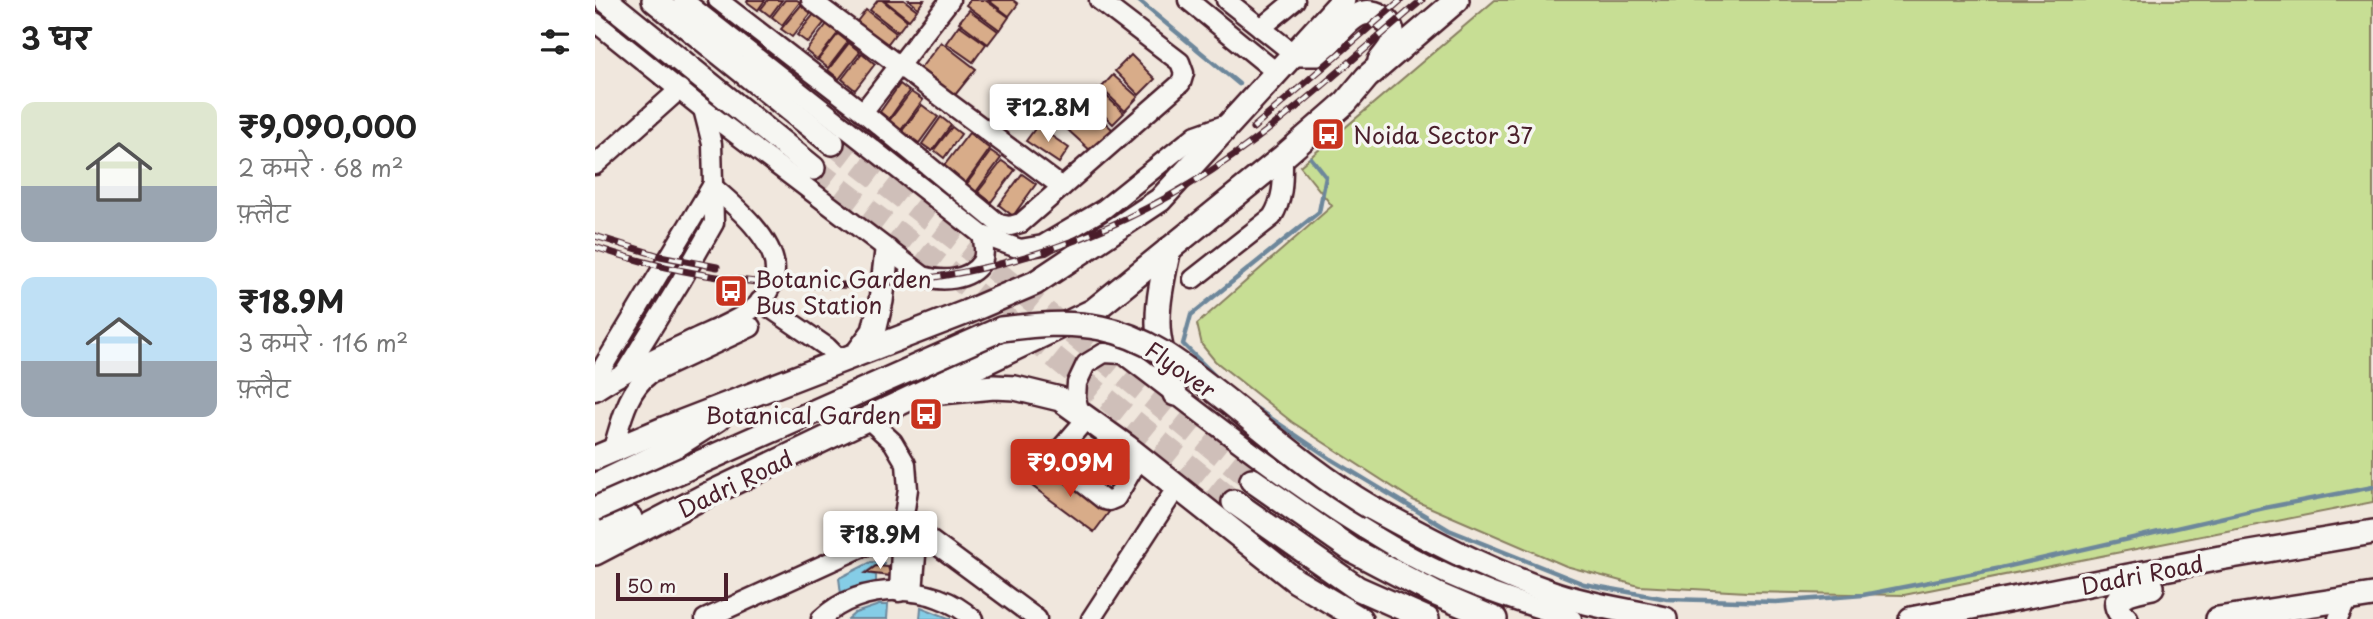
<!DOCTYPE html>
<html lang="hi">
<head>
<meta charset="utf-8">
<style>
  :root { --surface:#fff; --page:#f6f6f6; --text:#222; --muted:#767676; --accent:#c8321e }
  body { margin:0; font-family:"Playpen Sans","Playpen Sans Deva",sans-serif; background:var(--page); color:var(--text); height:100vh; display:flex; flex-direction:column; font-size:26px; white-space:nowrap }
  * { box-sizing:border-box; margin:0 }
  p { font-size:23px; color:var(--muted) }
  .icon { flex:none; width:38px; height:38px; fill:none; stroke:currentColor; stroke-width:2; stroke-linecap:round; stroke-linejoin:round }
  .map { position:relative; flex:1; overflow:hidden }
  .panel { display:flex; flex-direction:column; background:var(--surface); width:595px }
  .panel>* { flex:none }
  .scale { position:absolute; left:21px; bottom:18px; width:112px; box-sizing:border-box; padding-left:7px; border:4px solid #4a1f2b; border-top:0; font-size:19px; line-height:24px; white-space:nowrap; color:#4a1f2b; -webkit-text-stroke:5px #f6f6f2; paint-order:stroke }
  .price { position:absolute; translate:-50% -60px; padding:0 16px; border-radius:7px; background:#fff; color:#222; font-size:23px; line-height:46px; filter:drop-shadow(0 2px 4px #0008) }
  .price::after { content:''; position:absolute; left:50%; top:42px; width:21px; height:16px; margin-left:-10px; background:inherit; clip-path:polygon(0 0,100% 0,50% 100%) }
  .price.active { background:var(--accent); color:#fff }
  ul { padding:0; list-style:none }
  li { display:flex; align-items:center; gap:21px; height:175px; padding:0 21px }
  li span { display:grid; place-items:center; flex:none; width:196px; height:140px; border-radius:14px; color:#555 }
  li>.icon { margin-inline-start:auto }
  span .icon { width:84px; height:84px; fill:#fffc; stroke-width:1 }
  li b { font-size:30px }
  h2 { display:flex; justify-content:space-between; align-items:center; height:84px; padding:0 21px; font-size:30px }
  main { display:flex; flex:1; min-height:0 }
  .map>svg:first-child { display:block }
</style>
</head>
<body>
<main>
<section class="panel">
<h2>3 घर<svg class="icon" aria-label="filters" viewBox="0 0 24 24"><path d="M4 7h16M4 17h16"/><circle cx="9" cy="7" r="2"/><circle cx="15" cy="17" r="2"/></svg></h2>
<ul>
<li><span style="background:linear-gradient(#dfe7d0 60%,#9aa5b1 0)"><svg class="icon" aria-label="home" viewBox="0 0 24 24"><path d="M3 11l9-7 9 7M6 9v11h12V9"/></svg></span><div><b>₹9,090,000</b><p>2 कमरे · 68 m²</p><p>फ़्लैट</p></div></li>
<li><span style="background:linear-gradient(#bfe0f5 60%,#9aa5b1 0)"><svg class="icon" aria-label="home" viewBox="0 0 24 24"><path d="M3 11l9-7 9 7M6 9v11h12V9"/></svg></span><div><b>₹18.9M</b><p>3 कमरे · 116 m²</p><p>फ़्लैट</p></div></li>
</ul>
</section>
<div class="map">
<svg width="1778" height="619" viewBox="0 0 1778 619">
  <rect width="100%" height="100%" fill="#f0e7dd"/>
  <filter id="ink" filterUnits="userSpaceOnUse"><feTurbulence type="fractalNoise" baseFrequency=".0143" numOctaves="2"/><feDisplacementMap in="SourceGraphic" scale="14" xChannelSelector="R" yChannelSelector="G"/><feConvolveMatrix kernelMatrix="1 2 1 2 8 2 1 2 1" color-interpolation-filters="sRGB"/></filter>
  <g filter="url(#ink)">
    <!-- green -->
    <polygon fill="#c7de94" stroke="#887e60" stroke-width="2" points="900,0 1778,0 1778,502 1309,595 1152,592 1044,586 971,566 818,500 697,422 620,361 607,345 602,324 737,206 705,166"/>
    <!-- water -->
    <g fill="#85cde6" stroke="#6d879b" stroke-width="2">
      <polygon points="276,562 289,563 289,566 280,566 270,573 281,575 281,583 256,588 246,594 244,578"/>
      <polygon points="284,605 293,605 292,619 253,619 260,613"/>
      <polygon points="326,607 356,619 325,619"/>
    </g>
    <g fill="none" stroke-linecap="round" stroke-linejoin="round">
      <!-- stream -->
      <g stroke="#6d879b" stroke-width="4.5">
        <polyline points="543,0 644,84"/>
        <polyline points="623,379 588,344 596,315 724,212 731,177 716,158"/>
        <polyline points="652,402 736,459 854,530 989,584 1072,599 1181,602 1268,595 1406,568 1669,508 1778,487"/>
      </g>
    </g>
    <!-- building -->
    <g fill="#d8ac89" stroke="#4a1f2b" stroke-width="2">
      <polygon points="153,0 170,0 163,10 152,2"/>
      <polygon points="173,0 187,0 175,16 166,9"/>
      <polygon points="190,0 202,0 205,2 187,25 177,17"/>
      <polygon points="283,0 287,0 312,20 303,32 275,10"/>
      <polygon points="289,0 309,0 322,10 314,20"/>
      <polygon points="314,0 329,0 323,8"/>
      <polygon points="375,0 390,0 414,17 405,30 371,5"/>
      <polygon points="393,0 418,0 423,4 414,16"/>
      <polygon points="207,4 217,12 197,37 186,29"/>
      <polygon points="271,10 301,33 290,47 260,24"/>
      <polygon points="374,10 403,31 393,44 364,22"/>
      <polygon points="219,14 230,22 213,43 202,35"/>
      <polygon points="232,24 243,33 222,60 211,51"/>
      <polygon points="364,25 391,44 378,62 351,43"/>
      <polygon points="243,34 253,42 233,68 223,60"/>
      <polygon points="346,42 381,69 360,95 325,69"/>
      <polygon points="254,43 265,52 244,79 233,70"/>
      <polygon points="267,53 280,64 260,90 247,79"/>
      <polygon points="536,55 560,79 544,95 520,71"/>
      <polygon points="518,75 543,97 530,111 506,88"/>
      <polygon points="305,84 314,91 294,119 285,112"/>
      <polygon points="503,88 529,113 518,124 492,99"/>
      <polygon points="316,92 328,100 306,130 294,121"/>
      <polygon points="481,95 519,131 498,153 460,118"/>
      <polygon points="327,105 343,117 324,143 307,131"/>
      <polygon points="346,117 356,125 337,151 327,144"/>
      <polygon points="442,126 474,148 464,163 431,141"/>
      <polygon points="357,127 366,134 349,158 339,150"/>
      <polygon points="374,133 395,149 370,184 348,167"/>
      <polygon points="396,151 406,158 381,192 371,185"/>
      <polygon points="407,161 420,170 396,202 383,192"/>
      <polygon points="427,174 441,184 418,216 404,205"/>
      <polygon points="452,465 514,512 499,532 437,486"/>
      <polygon points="281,566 293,567 296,576 271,573"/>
    </g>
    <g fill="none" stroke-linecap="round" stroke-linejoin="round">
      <!-- major-tunnel -->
      <g stroke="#cfbfb9" stroke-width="23" stroke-dasharray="23 11" stroke-linecap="butt">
        <polyline points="237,143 375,250 657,480"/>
        <polyline points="218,168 358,275 639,502"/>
      </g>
      <defs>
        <g id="minor">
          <polyline points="88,0 387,235 425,249 448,245 509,209 601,135 635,123"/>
          <polyline points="123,0 268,112 404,224 415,226 426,223 586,83 589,73 585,62 504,0"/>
          <polyline points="216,0 467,187"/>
          <polyline points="593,0 681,72"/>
          <polyline points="631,0 699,54"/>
          <path d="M0 22 108 109 328 276C346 282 374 281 386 263 391 256 389 244 387 235"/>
          <polyline points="666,28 700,0"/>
          <polyline points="268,112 355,0"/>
          <polyline points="0,165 85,89"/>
          <path d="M598 279 677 217C689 198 688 180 688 157"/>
          <polyline points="165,301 232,347 246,361"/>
          <polyline points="30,372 86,281 119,223 117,144 108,109"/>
          <polyline points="0,380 117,186"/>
          <path d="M0 391C32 370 65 355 99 339 118 330 139 322 156 310 168 302 180 285 180 270 180 239 139 205 117 186"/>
          <path d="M485 414 481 398 482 383 491 364 509 353 528 354C622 425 714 501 817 557 867 585 922 602 977 619"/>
          <polyline points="492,418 461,454 461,462 509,500 514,501 521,498 545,457"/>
          <polyline points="273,419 298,442 311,464 313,489 307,529 304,592"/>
          <path d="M17 451C26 424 31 391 55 374L156 327"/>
          <polyline points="318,592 323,531"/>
          <polyline points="110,619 307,529 315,528 323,531 442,619"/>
          <path d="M226 619C265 581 339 582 378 619"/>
          <polyline points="496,619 582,487"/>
          <polyline points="1743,619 1752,599"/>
        </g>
        <g id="major">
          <polyline points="11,0 218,168"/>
          <polyline points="59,0 237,143"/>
          <path d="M699 54H724C736 42 748 23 763 15 781 6 802 23 797 43 795 50 789 55 785 61"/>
          <path d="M574 249C569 272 563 296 563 319 562 345 573 370 580 394"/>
          <polyline points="262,354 279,331 286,301 292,251"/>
          <polyline points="346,392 399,387 420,388 465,399 532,447 701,581 765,619"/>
          <polyline points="0,458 71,428 372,312 440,283 565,200 748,0"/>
          <polyline points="657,480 757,550 841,594 900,619"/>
          <polyline points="0,486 74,450 123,419"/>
          <polyline points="639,502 762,588 832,619"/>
          <path d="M775 507C833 539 892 570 955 592 991 605 1032 610 1070 619"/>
          <polyline points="0,533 35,518"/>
          <polyline points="0,553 106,498 498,311 688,157 751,102 772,77 862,0"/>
          <polyline points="1316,619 1625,558 1778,532"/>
          <path d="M1531 619C1505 595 1540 591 1557 587"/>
          <polyline points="1623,619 1778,595"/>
        </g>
      </defs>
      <!-- minor casing -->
      <use href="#minor" stroke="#4a1f2b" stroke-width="23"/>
      <!-- major casing -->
      <use href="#major" stroke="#4a1f2b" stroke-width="28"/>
      <!-- minor -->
      <use href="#minor" stroke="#f6f6f2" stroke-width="18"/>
      <!-- major -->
      <use href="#major" stroke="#f6f6f2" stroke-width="23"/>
      <defs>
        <g id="rail">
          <polyline points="658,128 806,0"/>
          <polyline points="0,236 65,256 122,267"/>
          <path d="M0 247C198 314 416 293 595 184 679 133 752 63 827 0"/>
        </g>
      </defs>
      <!-- rail casing -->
      <use href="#rail" stroke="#4a1f2b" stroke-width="7"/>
      <!-- rail -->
      <use href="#rail" stroke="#f6f6f2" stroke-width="4.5" stroke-dasharray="13" stroke-linecap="butt"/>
      <defs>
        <path id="major-bridge" d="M0 509 406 329C439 325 473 321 506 328 557 338 594 371 634 402 680 439 724 477 775 507"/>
      </defs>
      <!-- major-bridge casing -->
      <use href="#major-bridge" stroke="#4a1f2b" stroke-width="28" stroke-linecap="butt"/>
      <!-- major-bridge -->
      <use href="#major-bridge" stroke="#f6f6f2" stroke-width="23"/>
    </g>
  </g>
  <!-- icons -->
  <defs>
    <symbol id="bus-square" viewBox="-11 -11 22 22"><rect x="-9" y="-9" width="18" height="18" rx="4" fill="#c8321e" stroke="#f6f6f2"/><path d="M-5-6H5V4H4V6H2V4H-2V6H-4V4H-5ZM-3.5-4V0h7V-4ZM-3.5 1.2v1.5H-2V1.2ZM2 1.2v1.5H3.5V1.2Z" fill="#fff"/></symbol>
  </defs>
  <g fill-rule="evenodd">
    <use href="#bus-square" x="714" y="115" width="38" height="38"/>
    <use href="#bus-square" x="117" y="272" width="38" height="38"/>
    <use href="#bus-square" x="312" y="395" width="38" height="38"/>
  </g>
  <g text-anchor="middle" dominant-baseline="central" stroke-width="7" stroke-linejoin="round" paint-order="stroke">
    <!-- poi labels -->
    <g font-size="23" fill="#4a1f2b" stroke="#f6f6f2" text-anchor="start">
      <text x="758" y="134">Noida Sector 37</text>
      <text x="160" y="278">Botanic Garden<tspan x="160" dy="26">Bus Station</tspan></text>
      <text x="306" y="414" text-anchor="end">Botanical Garden</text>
    </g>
    <!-- street labels -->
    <g font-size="23" fill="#4a1f2b" stroke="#f6f6f2">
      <text transform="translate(586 369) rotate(35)">Flyover</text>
      <text transform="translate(140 483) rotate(-26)">Dadri Road</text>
      <text transform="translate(1547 574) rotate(-11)">Dadri Road</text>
    </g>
  </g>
</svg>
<div class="scale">50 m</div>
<b class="price" style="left:453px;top:144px">₹12.8M</b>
<b class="price active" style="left:475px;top:499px">₹9.09M</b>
<b class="price" style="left:285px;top:571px">₹18.9M</b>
</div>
</main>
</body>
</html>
